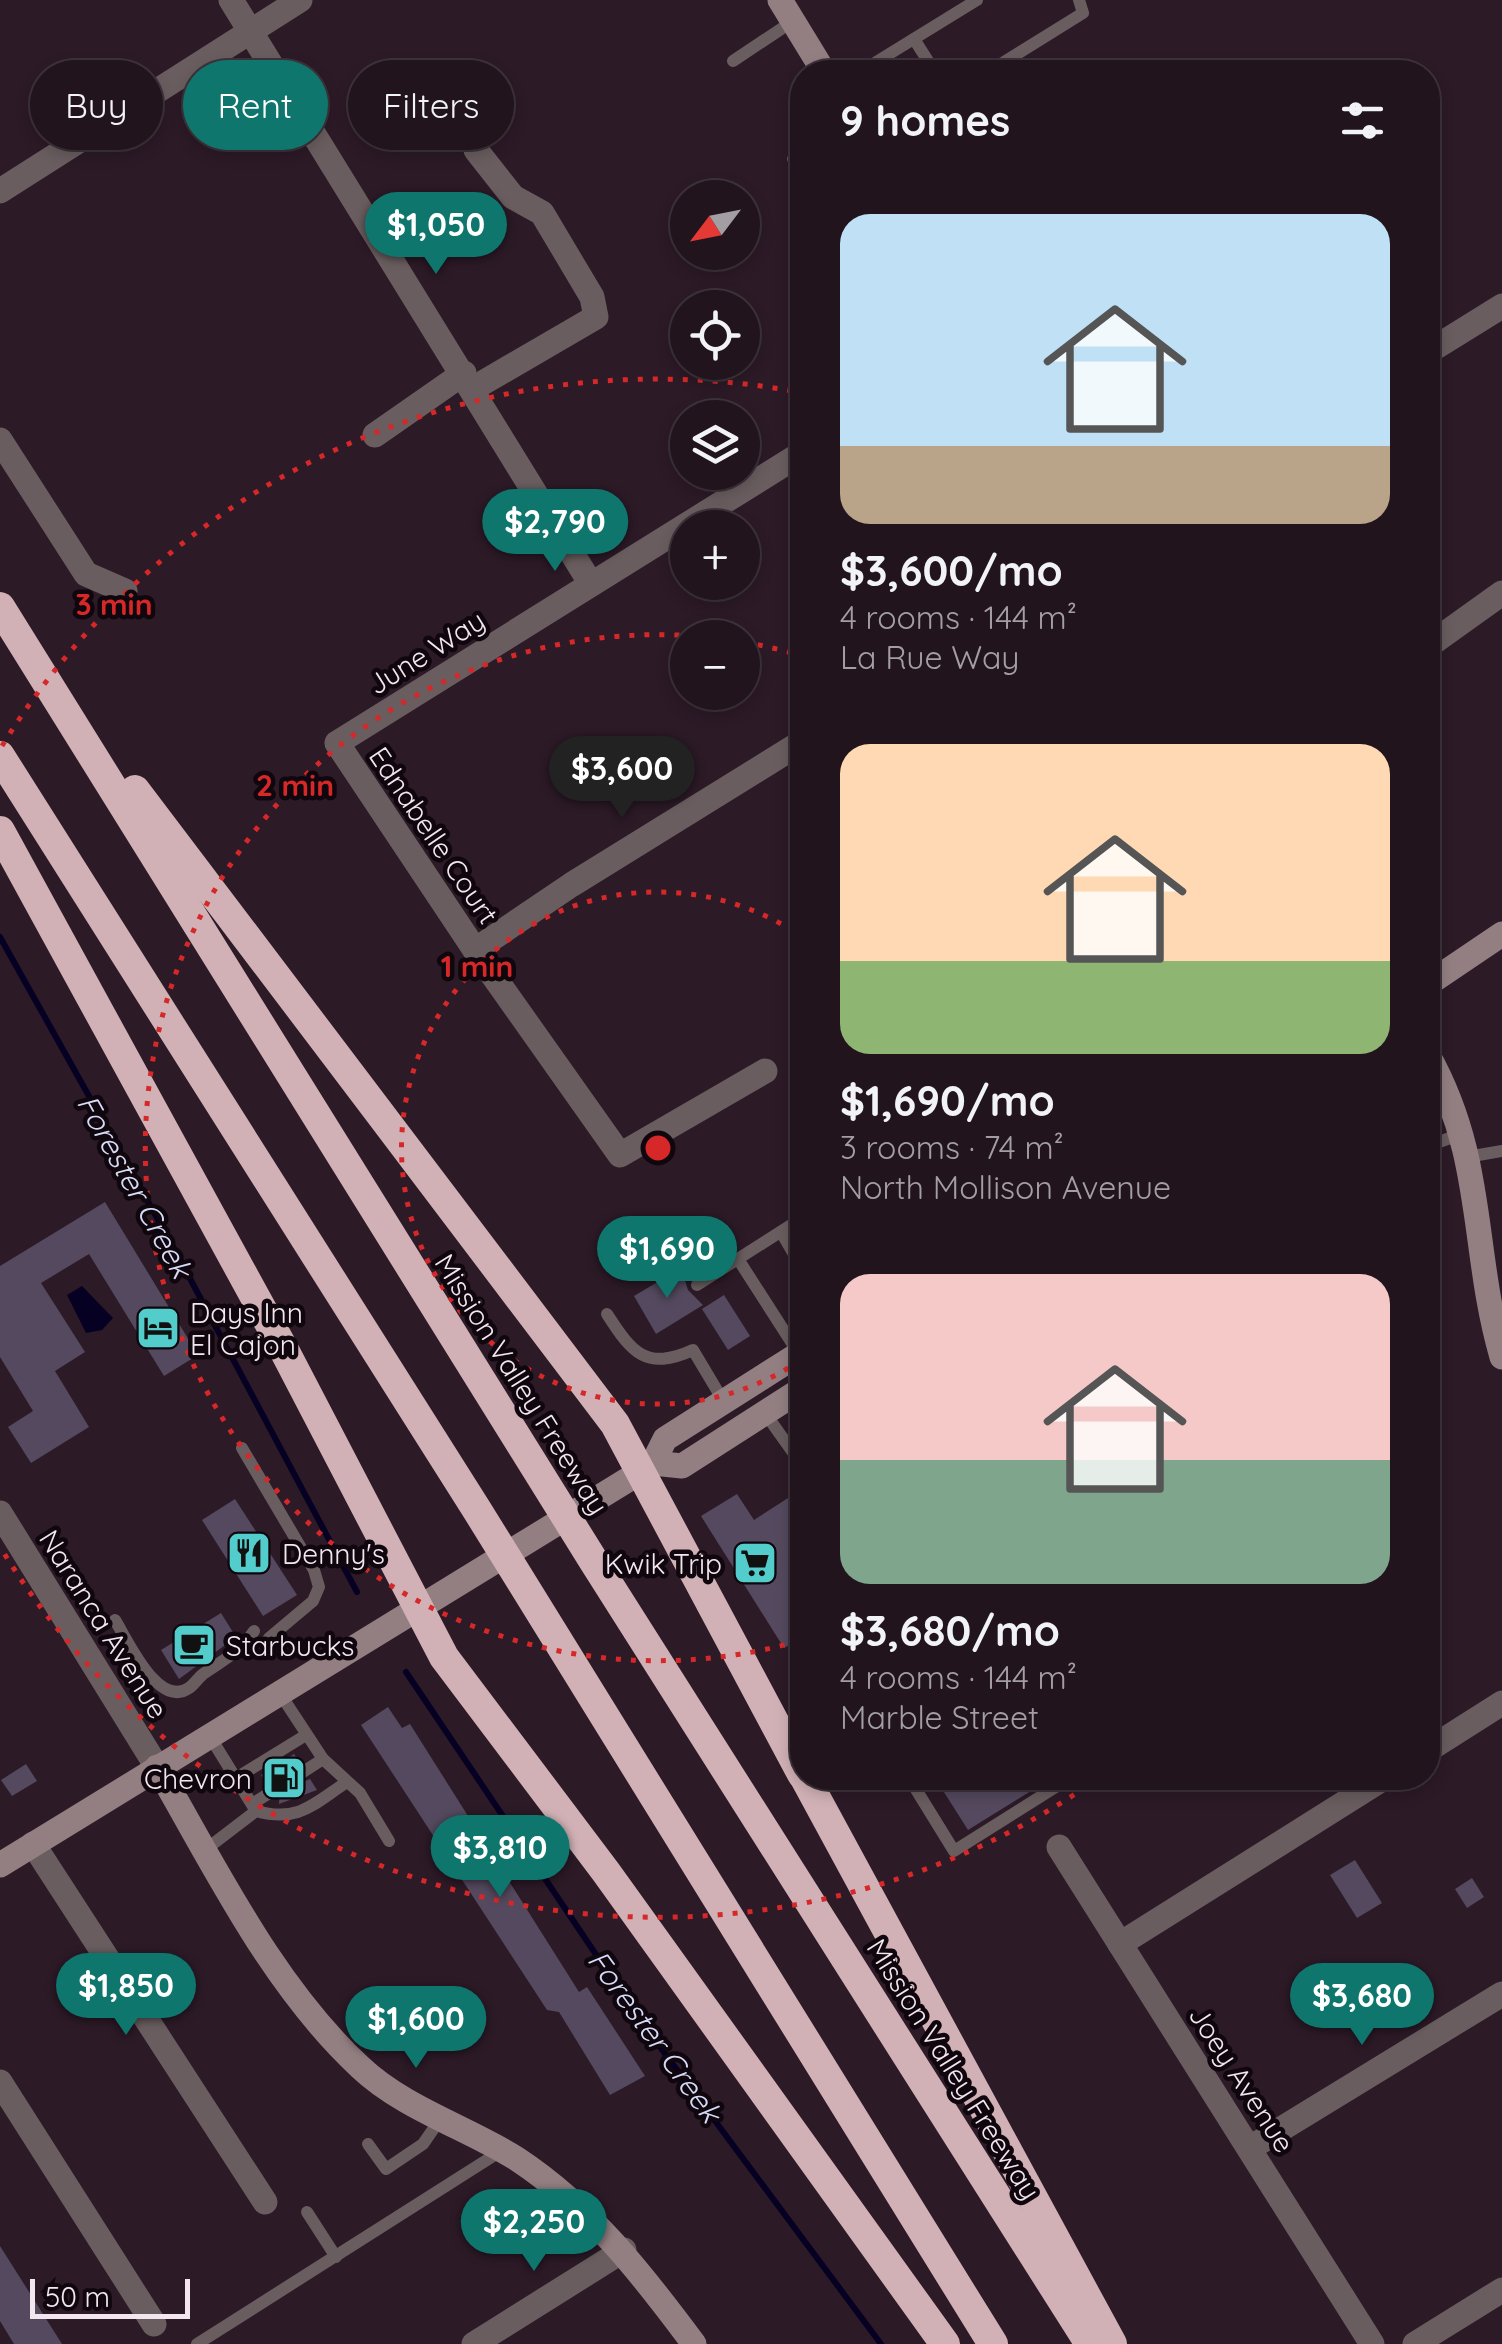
<!DOCTYPE html>
<html lang="en">
<head>
<meta charset="utf-8">
<style>
  :root { --surface:#21141d; --page:#2d212a; --text:#f1f3f6; --muted:#a29ea4; --line:#3e333b; --accent:#0f766e }
  body { margin:0; font-family:Quicksand,sans-serif; background:var(--page); color:var(--text); height:100vh; display:flex; flex-direction:column; font-size:38px; white-space:nowrap }
  * { box-sizing:border-box; margin:0 }
  p { font-size:32px; color:var(--muted) }
  .icon { flex:none; width:55px; height:55px; fill:none; stroke:currentColor; stroke-width:2; stroke-linecap:round; stroke-linejoin:round }
  .map { position:relative; flex:1; overflow:hidden }
  .panel { position:absolute; left:790px; top:60px; width:650px; height:1730px; display:flex; flex-direction:column; background:var(--surface); border-radius:40px; box-shadow:0 5px 15px #0003,0 0 0 2px var(--line) }
  .panel>* { flex:none }
  .guide { position:absolute; left:30px; top:60px; width:610px; height:90px; display:flex; gap:20px }
  .needle { width:65px; rotate:238deg }
  .fabs { position:absolute; left:670px; top:180px; display:grid; gap:20px }
  .fabs a { display:grid; place-items:center; width:90px; height:90px; border-radius:50%; background:var(--surface); box-shadow:0 5px 15px #0003,0 0 0 2px var(--line); font-size:50px }
  .scale { position:absolute; left:30px; bottom:25px; width:160px; box-sizing:border-box; padding-left:10px; border:5px solid #f3e6ee; border-top:0; font-size:28px; line-height:35px; white-space:nowrap; color:#f3e6ee; -webkit-text-stroke:8px #0f070d; paint-order:stroke }
  .price { position:absolute; translate:-50% -85px; padding:0 22px; border-radius:35px; background:var(--accent); color:#fff; font-size:32px; line-height:65px; filter:drop-shadow(0 2px 5px #0008) }
  .price::after { content:''; position:absolute; left:50%; top:60px; width:30px; height:22px; margin-left:-15px; background:inherit; clip-path:polygon(0 0,100% 0,50% 100%) }
  .price.on { background:#222; color:#fff }
  ul { padding:0; list-style:none }
  li { display:grid; align-content:center; gap:20px; height:530px; padding:0 50px }
  li span { display:grid; place-items:center; height:310px; border-radius:30px; color:#555 }
  li>.icon { margin-inline-start:auto }
  span .icon { width:180px; height:180px; fill:#fffc; stroke-width:1 }
  li b { font-size:42px }
  h2 { display:flex; justify-content:space-between; align-items:center; height:120px; padding:0 50px; font-size:42px }
  .chip { padding:0 35px; border-radius:45px; background:var(--surface); box-shadow:0 5px 15px #0003,0 0 0 2px var(--line); font-size:35px; line-height:90px }
  .chip.on { background:var(--accent); color:#fff }
  .map>svg:first-child { display:block }
</style>
</head>
<body>
<div class="map">
<svg width="1502" height="2344" viewBox="0 0 1502 2344">
  <rect width="100%" height="100%" fill="#2c1a27"/>
  <!-- water -->
  <polygon fill="#060123" points="82,1286 113,1318 102,1330 86,1333 67,1295"/>
  <g fill="none" stroke-linecap="round" stroke-linejoin="round">
    <!-- stream -->
    <g stroke="#060123" stroke-width="6">
      <polyline points="0,937 170,1241 357,1592"/>
      <polyline points="406,1672 640,2020 881,2344"/>
    </g>
  </g>
  <!-- building -->
  <g fill="#54495e">
    <polygon points="105,1202 198,1355 164,1376 89,1254 41,1283 85,1352 55,1371 89,1427 31,1463 8,1427 33,1411 0,1357 0,1266"/>
    <polygon points="681,1268 688,1290 703,1305 656,1334 634,1296"/>
    <polygon points="724,1295 750,1336 728,1350 702,1309"/>
    <polygon points="802,1489 802,1575 793,1581 802,1597 802,1637 784,1648 701,1516 737,1494 754,1520"/>
    <polygon points="235,1499 297,1595 263,1616 202,1520"/>
    <polygon points="221,1613 236,1637 179,1679 161,1650"/>
    <polygon points="388,1707 402,1728 410,1724 579,1992 587,1987 645,2076 610,2095 559,2012 547,2010 361,1725"/>
    <polygon points="294,1754 300,1762 294,1777 303,1782 310,1779 317,1790 279,1804 280,1788 266,1783 261,1775"/>
    <polygon points="26,1764 37,1781 12,1796 1,1780"/>
    <polygon points="935,1778 971,1778 978,1788 994,1778 1052,1778 968,1830"/>
    <polygon points="1355,1860 1382,1903 1357,1918 1330,1875"/>
    <polygon points="1472,1878 1484,1897 1467,1908 1455,1889"/>
    <polygon points="0,2246 62,2344 14,2344 0,2321"/>
  </g>
  <g fill="none" stroke-linecap="round" stroke-linejoin="round">
    <!-- lane -->
    <g stroke="#695d5f" stroke-width="12">
      <polyline points="914,39 935,72"/>
      <polyline points="733,61 793,21"/>
      <polyline points="860,72 977,0"/>
      <polyline points="988,72 1083,13 1079,0"/>
      <polyline points="793,159 802,153"/>
      <polyline points="1428,1146 1461,1134"/>
      <polyline points="1467,1157 1502,1151"/>
      <polyline points="781,1232 802,1268"/>
      <polyline points="738,1259 799,1354"/>
      <polyline points="697,1285 802,1218"/>
      <path d="M607 1314C632 1353 646 1371 693 1350L724 1402"/>
      <polyline points="765,1413 802,1465"/>
      <polyline points="242,1448 314,1570 319,1587 313,1601 269,1638"/>
      <path d="M115 1620C128 1641 158 1709 189 1688 195 1684 199 1676 206 1672 225 1659 241 1651 254 1631"/>
      <polyline points="279,1692 323,1759 360,1793 389,1841"/>
      <polyline points="303,1772 323,1759"/>
      <polyline points="236,1778 306,1735"/>
      <polyline points="909,1778 954,1851 1070,1778"/>
      <polyline points="252,1804 271,1792"/>
      <path d="M256 1811C299 1823 313 1804 347 1782"/>
      <polyline points="205,1850 256,1811 209,1735"/>
      <polyline points="368,2144 386,2169 423,2144 441,2118"/>
      <polyline points="307,2212 336,2257"/>
      <polyline points="197,2344 501,2151"/>
    </g>
    <!-- street -->
    <g stroke="#695d5f" stroke-width="25">
      <polyline points="231,0 591,584"/>
      <polyline points="0,191 300,0"/>
      <polyline points="1428,352 1502,306"/>
      <polyline points="474,388 596,317 592,297 542,213 513,197 476,150"/>
      <polyline points="375,435 464,373"/>
      <polyline points="0,440 86,574 125,591"/>
      <polyline points="1428,646 1502,593"/>
      <polyline points="475,950 571,885 802,742"/>
      <polyline points="765,1071 620,1155 475,950 337,743 802,453"/>
      <polyline points="0,1513 157,1767"/>
      <polyline points="1428,1750 1502,1703"/>
      <polyline points="33,1844 265,2202"/>
      <polyline points="1059,1847 1372,2344"/>
      <polyline points="1120,1944 1384,1778"/>
      <polyline points="0,2082 154,2324"/>
      <polyline points="1250,2148 1502,1994"/>
      <polyline points="474,2344 624,2250"/>
      <polyline points="1415,2344 1502,2290"/>
    </g>
    <!-- secondary -->
    <g stroke="#937f82" stroke-width="25">
      <polyline points="780,0 824,72"/>
      <polyline points="1428,984 1502,934"/>
      <path d="M1428 1055C1486 1159 1471 1250 1502 1357"/>
      <polyline points="653,1463 682,1466 802,1389"/>
      <path d="M157 1767C217 1870 272 1985 360 2067 403 2108 468 2128 517 2159 591 2208 642 2274 694 2344"/>
      <polyline points="0,1865 642,1471 653,1463 665,1439 802,1352"/>
    </g>
    <!-- highway -->
    <g stroke="#d1b1b6" stroke-width="30">
      <polyline points="0,607 593,1560 1090,2344"/>
      <polyline points="0,756 477,1510 993,2344"/>
      <polyline points="135,790 615,1424 802,1774"/>
      <polyline points="0,831 283,1348 444,1657 606,1872 945,2344"/>
      <polyline points="805,1778 1112,2344"/>
    </g>
  </g>
  <!-- distance rings -->
  <g fill="none" stroke="#d62828" stroke-width="5" stroke-dasharray="5 10">
    <path d="M801 1360A256 256 0 1 1 801 936"/>
    <path d="M799 1641A513 513 0 1 1 707 637M743 642A513 513 0 0 1 799 655"/>
    <path d="M1099 1778A769 769 0 0 1 2 1550M2 746A769 769 0 0 1 798 392"/>
  </g>
  <!-- icons -->
  <defs>
    <symbol id="hotel-square" viewBox="-11 -11 22 22"><rect x="-9" y="-9" width="18" height="18" rx="4" fill="#53cdcb" stroke="#0f070d"/><path d="M-6-4.5h1.5V1H6V5H4.5V3h-9V5H-6ZM-4 0a1.8 1.8 0 1 1 3.6 0ZM.5 0V-2.5h3Q6-2.5 6 0Z" fill="#111"/></symbol>
    <symbol id="restaurant-square" viewBox="-11 -11 22 22"><rect x="-9" y="-9" width="18" height="18" rx="4" fill="#53cdcb" stroke="#0f070d"/><path d="M-5-6h1v4h1v-4h1v4h1v-4h1v5L-1.5 .5V6h-2V.5L-5-1ZM5-6V6H3V1.5H1.5Q1.5-4 5-6Z" fill="#111"/></symbol>
    <symbol id="supermarket-square" viewBox="-11 -11 22 22"><rect x="-9" y="-9" width="18" height="18" rx="4" fill="#53cdcb" stroke="#0f070d"/><path d="M-6-5.5h2.5l.6 2H6L4.5 2H-2.5L-4.4-4H-6ZM-1.5 3.2a1.3 1.3 0 1 0 .1 0ZM3 3.2a1.3 1.3 0 1 0 .1 0Z" fill="#111"/></symbol>
    <symbol id="cafe-square" viewBox="-11 -11 22 22"><rect x="-9" y="-9" width="18" height="18" rx="4" fill="#53cdcb" stroke="#0f070d"/><path d="M-5.5-4.5H6V0H3Q3 3.5 0 3.5H-2.5Q-5.5 3.5-5.5 0ZM3-3.2v2h1.7v-2ZM-6 4.5H4V6H-6Z" fill="#111"/></symbol>
    <symbol id="fuel-square" viewBox="-11 -11 22 22"><rect x="-9" y="-9" width="18" height="18" rx="4" fill="#53cdcb" stroke="#0f070d"/><path d="M-5.5-6h7V0h2V4h1.3V-2.5L3-4.5l.8-.8L6-3V5H2.5V1h-1V6h-7ZM-4.2-4.7v3.2H.2V-4.7Z" fill="#111"/></symbol>
  </defs>
  <g fill-rule="evenodd">
    <use href="#hotel-square" x="133" y="1303" width="50" height="50"/>
    <use href="#restaurant-square" x="224" y="1528" width="50" height="50"/>
    <use href="#supermarket-square" x="730" y="1538" width="50" height="50"/>
    <use href="#cafe-square" x="169" y="1620" width="50" height="50"/>
    <use href="#fuel-square" x="259" y="1753" width="50" height="50"/>
  </g>
  <g text-anchor="middle" dominant-baseline="central" stroke-width="9" stroke-linejoin="round" paint-order="stroke">
    <!-- street labels -->
    <g font-size="28" fill="#f3e6ee" stroke="#0f070d">
      <text transform="translate(426 652) rotate(-32)">June Way</text>
      <text transform="translate(434 835) rotate(56)">Ednabelle Court</text>
      <text transform="translate(522 1384) rotate(58)">Mission Valley Freeway</text>
      <text transform="translate(104 1624) rotate(58)">Naranca Avenue</text>
      <text transform="translate(954 2069) rotate(58)">Mission Valley Freeway</text>
      <text transform="translate(1242 2079) rotate(57)">Joey Avenue</text>
    </g>
    <!-- poi labels -->
    <g font-size="28" fill="#f3e6ee" stroke="#0f070d" text-anchor="start">
      <text x="190" y="1312">Days Inn<tspan x="190" dy="32">El Cajon</tspan></text>
      <text x="282" y="1553">Denny's</text>
      <text x="722" y="1563" text-anchor="end">Kwik Trip</text>
      <text x="226" y="1645">Starbucks</text>
      <text x="252" y="1778" text-anchor="end">Chevron</text>
    </g>
    <!-- water labels -->
    <g font-size="30" font-style="italic" fill="#d6daf7" stroke="#0f070d">
      <text transform="translate(135 1186) rotate(61)">Forester Creek</text>
      <text transform="translate(655 2036) rotate(54)">Forester Creek</text>
    </g>
  </g>
  <circle cx="658" cy="1148" r="15" fill="#d62828" stroke="#0f070d" stroke-width="5"/>
  <g font-size="30" text-anchor="middle" font-weight="bold" fill="#d62828" stroke="#0f070d" stroke-width="9" stroke-linejoin="round" paint-order="stroke">
    <text x="114" y="615">3 min</text>
    <text x="295" y="796">2 min</text>
    <text x="477" y="977">1 min</text>
  </g>
</svg>
<div class="fabs">
<a><svg class="needle" viewBox="-14 -14 28 28"><path d="M0-13l5 13h-10z" fill="#e53935"/><path d="M0 13l5-13h-10z" fill="#a29ea4"/></svg></a>
<a><svg class="icon" aria-label="locate" viewBox="0 0 24 24"><circle cx="12" cy="12" r="6"/><path d="M12 2v4M12 18v4M2 12h4M18 12h4"/></svg></a>
<a><svg class="icon" aria-label="layers" viewBox="0 0 24 24"><path d="M12 4l9 5-9 5-9-5zM3 14l9 5 9-5"/></svg></a>
<a>+</a>
<a>−</a>
</div>
<div class="scale">50 m</div>
<b class="price" style="left:436px;top:277px">$1,050</b>
<b class="price" style="left:555px;top:574px">$2,790</b>
<b class="price on" style="left:622px;top:821px">$3,600</b>
<b class="price" style="left:667px;top:1301px">$1,690</b>
<b class="price" style="left:500px;top:1900px">$3,810</b>
<b class="price" style="left:126px;top:2038px">$1,850</b>
<b class="price" style="left:1362px;top:2048px">$3,680</b>
<b class="price" style="left:416px;top:2071px">$1,600</b>
<b class="price" style="left:534px;top:2274px">$2,250</b>
<div class="guide">
<a class="chip">Buy</a>
<a class="chip on">Rent</a>
<a class="chip">Filters</a>
</div>
<section class="panel">
<h2>9 homes<svg class="icon" aria-label="filters" viewBox="0 0 24 24"><path d="M4 7h16M4 17h16"/><circle cx="9" cy="7" r="2"/><circle cx="15" cy="17" r="2"/></svg></h2>
<ul>
<li><span style="background:linear-gradient(#bfe0f5 75%,#b9a48a 0)"><svg class="icon" aria-label="home" viewBox="0 0 24 24"><path d="M3 11l9-7 9 7M6 9v11h12V9"/></svg></span><div><b>$3,600/mo</b><p>4 rooms · 144 m²</p><p>La Rue Way</p></div></li>
<li><span style="background:linear-gradient(#ffd9b3 70%,#8fb573 0)"><svg class="icon" aria-label="home" viewBox="0 0 24 24"><path d="M3 11l9-7 9 7M6 9v11h12V9"/></svg></span><div><b>$1,690/mo</b><p>3 rooms · 74 m²</p><p>North Mollison Avenue</p></div></li>
<li><span style="background:linear-gradient(#f6c9c9 60%,#7fa58c 0)"><svg class="icon" aria-label="home" viewBox="0 0 24 24"><path d="M3 11l9-7 9 7M6 9v11h12V9"/></svg></span><div><b>$3,680/mo</b><p>4 rooms · 144 m²</p><p>Marble Street</p></div></li>
</ul>
</section>
</div>
</body>
</html>
